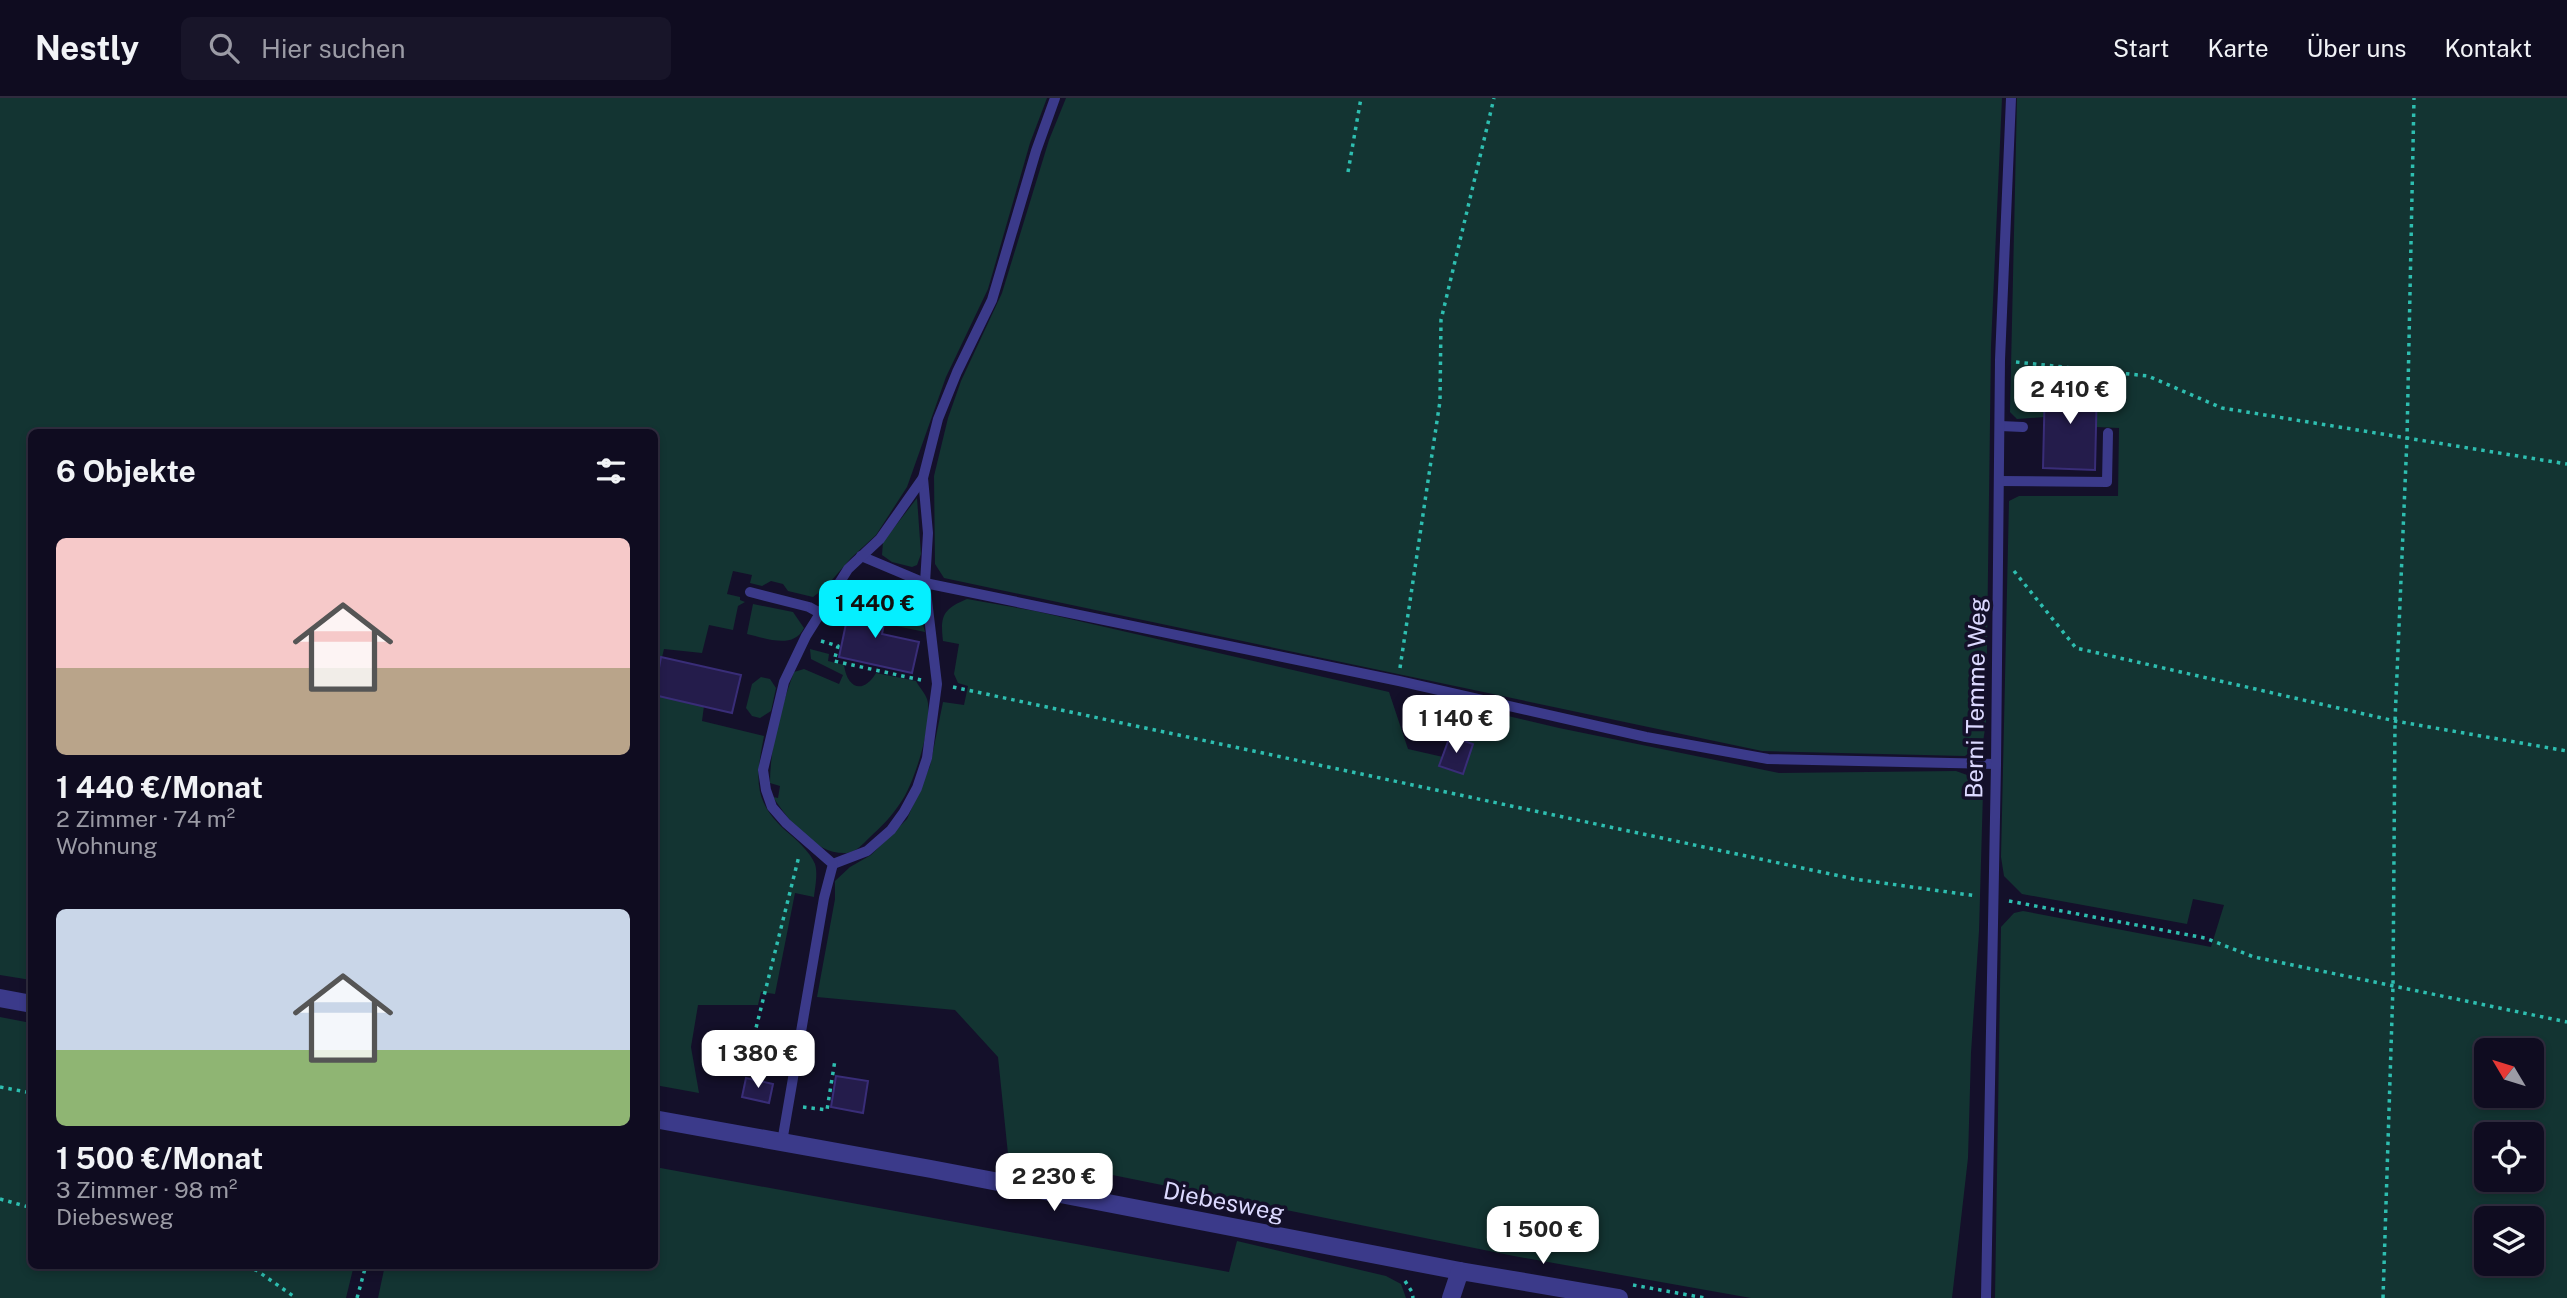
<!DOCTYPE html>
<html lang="de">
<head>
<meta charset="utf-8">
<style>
  :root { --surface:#0f0c20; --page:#181529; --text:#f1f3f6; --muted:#9b9ba5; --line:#2f2c3e; --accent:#05efff }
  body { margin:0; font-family:"Public Sans",sans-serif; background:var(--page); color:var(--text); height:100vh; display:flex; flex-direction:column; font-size:26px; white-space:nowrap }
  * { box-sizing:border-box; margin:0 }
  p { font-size:23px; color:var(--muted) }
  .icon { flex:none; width:38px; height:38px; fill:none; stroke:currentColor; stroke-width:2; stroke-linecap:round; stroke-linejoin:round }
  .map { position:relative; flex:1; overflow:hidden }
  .details { position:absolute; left:28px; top:331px; width:630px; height:840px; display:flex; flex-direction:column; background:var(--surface); border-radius:10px; box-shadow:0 4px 10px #0003,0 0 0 2px var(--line) }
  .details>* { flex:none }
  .needle { width:46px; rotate:308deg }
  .fabs { position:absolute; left:2474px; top:940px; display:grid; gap:14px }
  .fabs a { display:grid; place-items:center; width:70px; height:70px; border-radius:10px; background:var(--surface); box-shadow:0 4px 10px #0003,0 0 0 2px var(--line); font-size:35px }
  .price { position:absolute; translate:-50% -60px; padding:0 16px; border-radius:14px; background:#fff; color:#222; font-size:23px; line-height:46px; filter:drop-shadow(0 2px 4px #0008) }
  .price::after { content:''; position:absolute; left:50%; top:42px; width:21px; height:16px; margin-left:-10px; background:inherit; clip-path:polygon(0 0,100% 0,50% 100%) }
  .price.current { background:var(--accent); color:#111 }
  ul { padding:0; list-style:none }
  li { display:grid; align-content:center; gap:14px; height:371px; padding:0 28px }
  li span { display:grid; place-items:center; height:217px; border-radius:10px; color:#555 }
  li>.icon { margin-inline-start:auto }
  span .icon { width:126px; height:126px; fill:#fffc; stroke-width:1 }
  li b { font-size:30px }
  h2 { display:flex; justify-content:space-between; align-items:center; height:84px; padding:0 28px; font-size:30px }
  header { display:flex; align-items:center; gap:42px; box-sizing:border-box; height:98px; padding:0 35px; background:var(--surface); border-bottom:2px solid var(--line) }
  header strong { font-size:33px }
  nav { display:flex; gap:38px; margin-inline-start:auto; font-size:24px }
  .search { width:490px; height:63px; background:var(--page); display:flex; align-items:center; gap:18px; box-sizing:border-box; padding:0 24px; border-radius:10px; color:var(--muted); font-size:26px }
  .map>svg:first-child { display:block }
</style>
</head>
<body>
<header>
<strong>Nestly</strong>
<div class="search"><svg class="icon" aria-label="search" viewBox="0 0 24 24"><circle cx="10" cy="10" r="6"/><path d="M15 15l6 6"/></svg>Hier suchen</div>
<nav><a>Start</a><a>Karte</a><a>Über uns</a><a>Kontakt</a></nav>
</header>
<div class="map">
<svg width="2567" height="1200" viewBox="0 0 2567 1200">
  <rect width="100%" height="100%" fill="#14102a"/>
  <!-- green -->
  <g fill="#133432" fill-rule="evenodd">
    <polygon points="0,0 1047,0 1030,45 988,191 946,279 907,389 876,437 851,460 825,490 813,499 788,493 783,486 771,483 762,488 750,485 752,477 733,473 727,496 740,499 740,502 745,504 738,508 733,532 709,527 702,555 664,551 655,588 654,334 32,334 31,882 0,877"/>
    <polygon points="1066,0 2002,0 1991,248 1986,624 1983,644 1965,658 1762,653 944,480 935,466 934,378 948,320 961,283 1002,195 1049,42"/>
    <path d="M2017 0H2567V1200H1995L2001 829 2014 815 2023 813 2211 849 2224 807 2193 801 2187 826 2022 796 2004 778 2001 759 2009 403 2019 398H2118L2119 330 2096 329V286L2045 285 2044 319 2017 321 2010 314ZM2487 952H2532V998H2487ZM2487 1036H2532V1082H2487ZM2487 1120H2532V1166H2487Z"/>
    <polygon points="917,400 921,456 917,467 912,469 892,464 882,457 883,444"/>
    <path d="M896 486C916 496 920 514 925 534L887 526Z"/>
    <path d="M967 501 1035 513 1389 594 1408 651 1443 659 1440 669 1463 676 1473 646 1450 638 1457 606 1559 630 1779 675 1956 673 1978 681 1983 694 1979 833 1971 955 1968 1060 1952 1200H1751L1514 1158 1008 1056 998 959 955 912 817 899 835 801V783L850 769 871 757 907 721 930 668 943 604 964 607 968 588 958 585 954 576 959 546 943 543C940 518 943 511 967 501Z"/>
    <path d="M753 506 793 514 804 530C793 552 766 540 747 536Z"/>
    <path d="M810 551 829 556 828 563 844 567C847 590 863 597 876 575L916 583C919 589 925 595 927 601 934 623 914 686 901 704 892 718 881 729 869 740 863 746 856 754 847 755 815 757 789 723 773 699L778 700 780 688 770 685C770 648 781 609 794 574L804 571 839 586 843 577 811 561Z"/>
    <polygon points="761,579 770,581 776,590 771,613 760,620 752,618 746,610 752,586"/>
    <path d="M654 597 704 608 702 623 764 638C756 679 752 703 786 733 797 742 810 754 815 766 818 775 815 790 814 799L795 795 775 896 761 894 758 907H698L691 949 699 995 655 987Z"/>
    <polygon points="0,919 31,925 32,1167 354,1167 346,1200 0,1200"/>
    <polygon points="655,1069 1229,1174 1237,1143 1386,1178 1401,1186 1406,1200 378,1200 385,1167 654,1167"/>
  </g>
  <!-- building -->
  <g fill="#241c4b" stroke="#392d78" stroke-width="2">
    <polygon points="2045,285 2097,286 2095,372 2043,370"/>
    <polygon points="851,502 887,510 882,536 919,544 912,575 839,559"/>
    <polygon points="661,559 741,577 732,615 654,597"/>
    <polygon points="1450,638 1473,646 1463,676 1439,668"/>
    <polygon points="836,978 868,983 863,1015 831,1009"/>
    <polygon points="746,980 773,986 769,1005 742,999"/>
  </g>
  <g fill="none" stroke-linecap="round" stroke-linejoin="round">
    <!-- path -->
    <g stroke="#2ebeb0" stroke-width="3.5" stroke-dasharray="3.5 5" stroke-linecap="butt">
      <polyline points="1348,74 1361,0"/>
      <polyline points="2016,264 2148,278 2222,310 2567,366"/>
      <polyline points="2014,473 2076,550 2395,623 2567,653"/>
      <polyline points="821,543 838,548 834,563 921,582"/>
      <polyline points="1400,570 1440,303 1441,222 1494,0"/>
      <polyline points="953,589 1854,781 1977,798"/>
      <polyline points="2009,803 2205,840 2254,859 2567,924"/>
      <polyline points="752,946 799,758"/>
      <polyline points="0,989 32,995"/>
      <polyline points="803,1009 827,1012 835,962"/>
      <polyline points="0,1101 32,1110"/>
      <polyline points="238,1167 256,1172 296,1200"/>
      <polyline points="1405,1183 1412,1194 1413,1200"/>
      <polyline points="1633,1187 1705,1200"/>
      <polyline points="357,1200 366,1167"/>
      <polyline points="2383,1200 2393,888 2395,623 2407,340 2414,0"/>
    </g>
    <!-- service -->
    <g stroke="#3b3a8a" stroke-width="10">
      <polyline points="2000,328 2023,329"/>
      <polyline points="1999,383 2107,384 2108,335"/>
      <polyline points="861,458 925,485 1399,583 1646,639 1768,661 1996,666"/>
      <polyline points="750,494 809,509 820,515"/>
      <polyline points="833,766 867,753 891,732 904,714 917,690 927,660 937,586 925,485 928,435 923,380"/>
      <polyline points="782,1044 824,800 833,766 786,725 772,709 766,692 763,672 784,584 806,538 848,471 880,441 923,380 938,321 957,274 992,202 1036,53 1055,0"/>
      <polyline points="1986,1200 1996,666 2000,262 2011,0"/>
    </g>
    <!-- minor -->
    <g stroke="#3b3a8a" stroke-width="18">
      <polyline points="0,900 32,906"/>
      <polyline points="654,1021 931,1071 1460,1173"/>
    </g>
    <!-- tertiary -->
    <polyline stroke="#3b3a8a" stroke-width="18" points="1451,1200 1460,1173 1619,1200"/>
  </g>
  <g text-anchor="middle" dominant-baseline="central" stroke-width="7" stroke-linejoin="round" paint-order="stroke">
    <!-- street labels -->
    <g font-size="24" fill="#dcd9ff" stroke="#14102a">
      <text transform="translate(1975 600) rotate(-89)">Berni Temme Weg</text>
      <text transform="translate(1224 1103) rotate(11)">Diebesweg</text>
    </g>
  </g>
</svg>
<div class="fabs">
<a><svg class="needle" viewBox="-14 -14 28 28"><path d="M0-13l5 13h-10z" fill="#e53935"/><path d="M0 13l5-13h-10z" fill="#9b9ba5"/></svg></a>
<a><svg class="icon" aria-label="locate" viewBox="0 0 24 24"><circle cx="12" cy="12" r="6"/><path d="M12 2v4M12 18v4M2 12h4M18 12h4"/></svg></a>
<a><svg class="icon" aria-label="layers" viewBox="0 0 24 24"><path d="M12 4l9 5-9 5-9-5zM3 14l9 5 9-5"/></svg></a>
</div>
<b class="price" style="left:2070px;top:328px">2 410 €</b>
<b class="price current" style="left:875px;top:542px">1 440 €</b>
<b class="price" style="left:1456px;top:657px">1 140 €</b>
<b class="price" style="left:758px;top:992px">1 380 €</b>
<b class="price" style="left:1054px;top:1115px">2 230 €</b>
<b class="price" style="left:1543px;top:1168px">1 500 €</b>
<section class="details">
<h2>6 Objekte<svg class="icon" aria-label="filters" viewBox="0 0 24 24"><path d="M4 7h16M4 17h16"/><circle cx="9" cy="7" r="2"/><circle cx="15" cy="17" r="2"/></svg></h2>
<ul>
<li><span style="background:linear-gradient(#f6c9c9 60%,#b9a48a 0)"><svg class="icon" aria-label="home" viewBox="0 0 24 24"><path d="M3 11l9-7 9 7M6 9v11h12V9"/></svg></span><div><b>1 440 €/Monat</b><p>2 Zimmer · 74 m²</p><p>Wohnung</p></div></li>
<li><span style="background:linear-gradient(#c9d6e8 65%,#8fb573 0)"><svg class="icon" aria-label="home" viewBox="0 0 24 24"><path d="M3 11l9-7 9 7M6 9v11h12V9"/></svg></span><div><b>1 500 €/Monat</b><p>3 Zimmer · 98 m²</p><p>Diebesweg</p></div></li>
</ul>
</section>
</div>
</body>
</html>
